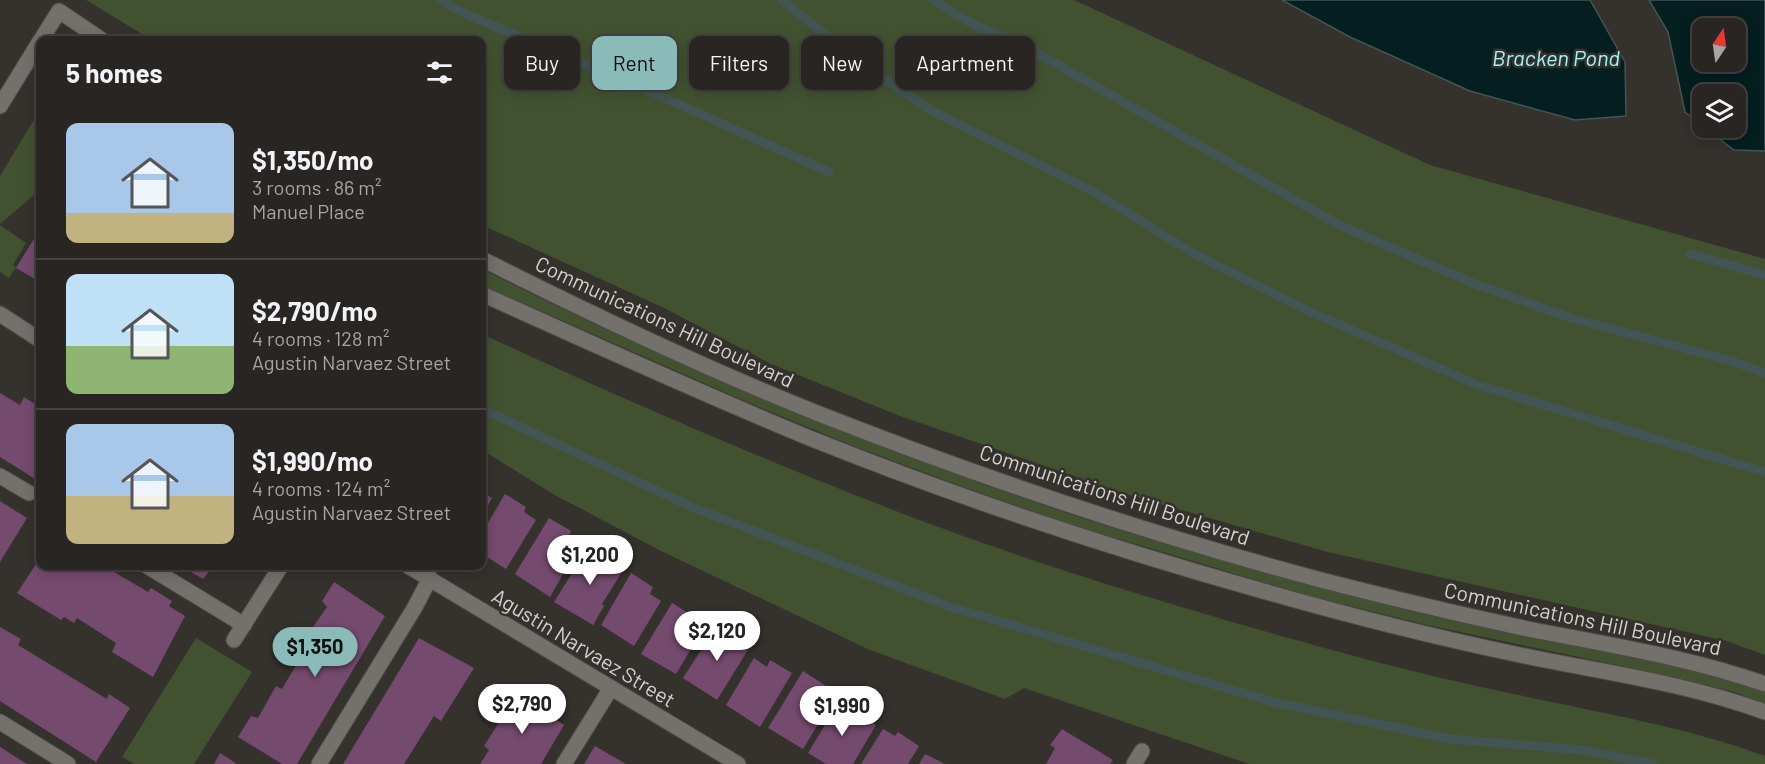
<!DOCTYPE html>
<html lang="en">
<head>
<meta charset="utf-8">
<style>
  :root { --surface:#282522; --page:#302d2a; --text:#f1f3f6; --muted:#a5a5a5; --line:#444240; --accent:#8bbbb9 }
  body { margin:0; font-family:Barlow,sans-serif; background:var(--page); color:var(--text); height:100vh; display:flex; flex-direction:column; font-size:22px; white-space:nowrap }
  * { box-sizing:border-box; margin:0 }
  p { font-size:20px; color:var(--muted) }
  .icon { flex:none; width:33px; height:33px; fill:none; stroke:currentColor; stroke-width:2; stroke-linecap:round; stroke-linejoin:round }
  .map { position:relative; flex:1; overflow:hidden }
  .drawer { position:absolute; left:36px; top:36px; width:450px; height:534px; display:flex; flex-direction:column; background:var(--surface); border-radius:12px; box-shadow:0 3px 15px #0003,0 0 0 2px var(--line) }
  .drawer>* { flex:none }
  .hud { position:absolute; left:504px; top:36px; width:570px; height:54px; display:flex; gap:12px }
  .needle { width:39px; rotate:13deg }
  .fabs { position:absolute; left:1692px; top:18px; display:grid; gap:12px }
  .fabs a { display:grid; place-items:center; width:54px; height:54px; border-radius:12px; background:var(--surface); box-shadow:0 3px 15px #0003,0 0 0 2px var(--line); font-size:30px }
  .price { position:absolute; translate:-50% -51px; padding:0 14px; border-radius:21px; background:#fff; color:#222; font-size:20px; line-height:39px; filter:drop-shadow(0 2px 3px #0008) }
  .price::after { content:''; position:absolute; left:50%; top:36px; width:18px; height:14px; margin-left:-9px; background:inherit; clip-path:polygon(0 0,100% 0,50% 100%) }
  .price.selected { background:var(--accent); color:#111 }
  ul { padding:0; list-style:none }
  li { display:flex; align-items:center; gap:18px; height:150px; padding:0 30px }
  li+li { border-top:2px solid var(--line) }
  li span { display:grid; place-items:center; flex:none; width:168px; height:120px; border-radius:12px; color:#555 }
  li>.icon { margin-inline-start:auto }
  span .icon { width:72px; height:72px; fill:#fffc; stroke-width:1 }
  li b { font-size:26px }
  h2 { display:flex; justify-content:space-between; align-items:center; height:72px; padding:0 30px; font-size:26px }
  .pill { padding:0 21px; border-radius:12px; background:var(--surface); box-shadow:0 3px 15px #0003,0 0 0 2px var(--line); font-size:21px; line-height:54px }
  .pill.selected { background:var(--accent); color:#111 }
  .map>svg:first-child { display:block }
</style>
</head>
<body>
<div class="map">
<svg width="1765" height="764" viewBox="0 0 1765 764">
  <rect width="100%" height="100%" fill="#35312d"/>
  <!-- green -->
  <g fill="#425231">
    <polygon points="86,0 1074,0 1430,165 1765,259 1765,655 1727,641 1328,552 1129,495 900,416 771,364 664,308 482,225 482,40 152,40"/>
    <polygon points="40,110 40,190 0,224 0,176"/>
    <polygon points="0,225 26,243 13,265 16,267 9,278 0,272"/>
    <path d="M482 269C674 366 874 449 1079 517 1176 549 1275 575 1374 601 1441 620 1511 633 1580 647 1642 659 1705 671 1765 692V704L1738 693 1674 677 1427 625 1310 596 1079 527 963 487 848 444 733 396 482 285Z"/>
    <path d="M482 334C624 400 768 462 914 518 1039 565 1168 604 1296 640 1373 662 1450 681 1528 697 1607 714 1688 728 1765 756V764H1249L1024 688 1005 699 870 650 661 551 553 494 482 450Z"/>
    <polygon points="196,638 252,672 194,764 134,764 122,757"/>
  </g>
  <!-- water -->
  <g fill="#051e20" stroke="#435454" stroke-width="1.5" fill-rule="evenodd">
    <polygon points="1282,0 1590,0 1625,62 1626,116 1575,120 1470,91 1350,37"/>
    <path d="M1649 0H1765V151L1734 150 1705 128H1736V94H1702V125L1685 112 1668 32ZM1702 28H1736V62H1702Z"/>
  </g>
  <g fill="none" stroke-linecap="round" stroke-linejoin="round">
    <!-- stream -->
    <g stroke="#435454" stroke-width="9">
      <polyline points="440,0 466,14 665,98 829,172"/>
      <polyline points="782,0 857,60 930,110 1094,192 1191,252 1313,313 1478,385 1765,472"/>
      <polyline points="933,0 971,23 1025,46 1341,226 1475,284 1571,318 1732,361 1765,373"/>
      <polyline points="1690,254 1765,275"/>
      <polyline points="482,409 692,507 951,607 1273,702 1450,739 1582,750 1653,764"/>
    </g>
  </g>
  <!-- building -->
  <g fill="#754a6f">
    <polygon points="40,229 40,282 16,268"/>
    <polygon points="0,393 20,405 24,397 40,407 37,411 40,413 40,482 0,457"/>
    <polygon points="482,492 492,498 482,516"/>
    <polygon points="505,494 526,507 524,512 536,520 506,569 482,554 482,533"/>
    <polygon points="0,501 27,518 0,562"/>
    <polygon points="549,518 571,531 569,536 580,544 550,597 515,574"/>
    <polygon points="592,546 625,567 602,604 604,606 593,625 554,602 576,567 578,568"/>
    <polygon points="40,558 40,566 104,566 148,592 151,588 172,601 169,606 185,616 153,677 112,652 116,643 77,618 74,623 64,617 61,620 17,593"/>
    <polygon points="181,566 213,566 203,579"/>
    <polygon points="631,573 653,587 650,594 661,601 634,646 601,625"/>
    <polygon points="334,582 385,616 297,764 282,764 238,737 251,716 258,718 276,686 282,689 310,642 306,637 327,607 322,601"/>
    <polygon points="672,603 706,624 676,674 641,654"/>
    <polygon points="718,624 751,645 717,700 683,678"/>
    <polygon points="0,627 21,639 18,645 107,699 109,694 130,708 96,762 0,701"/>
    <polygon points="419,638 474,668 441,721 434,716 404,764 343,764"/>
    <polygon points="754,658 767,667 770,660 792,673 760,727 726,705"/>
    <polygon points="803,671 837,693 803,749 768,728"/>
    <polygon points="513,692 564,725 541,764 480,764 489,750 484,746 505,713 501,709"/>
    <polygon points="839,702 876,725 853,764 826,764 808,753"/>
    <polygon points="883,729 895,736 898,732 919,746 908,764 861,764"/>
    <polygon points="1062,729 1113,760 1110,764 1046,764 1055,748 1050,745"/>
    <polygon points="595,746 626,764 584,764"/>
    <polygon points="0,747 27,764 0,764"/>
    <polygon points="220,753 237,764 214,764"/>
    <polygon points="925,754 945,764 919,764"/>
  </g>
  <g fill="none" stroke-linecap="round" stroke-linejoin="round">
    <defs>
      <g id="minor">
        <polyline points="41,40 59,11 102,40"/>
        <polyline points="0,106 40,41"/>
        <path d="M482 259C593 315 706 369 822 415 985 479 1152 535 1321 580 1391 598 1462 615 1533 630 1611 645 1690 658 1765 684"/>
        <path d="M482 294C591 343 700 393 812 439 959 498 1110 548 1263 591 1347 615 1434 637 1520 655 1602 672 1686 683 1765 712"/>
        <polyline points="0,314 40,340"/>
        <polyline points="0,476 29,493"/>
        <polyline points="147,566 244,625"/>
        <polyline points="408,566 738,764"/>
        <polyline points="234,640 281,566"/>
        <polyline points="0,722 68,764"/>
        <polyline points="319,764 415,607 430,578"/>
        <polyline points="564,764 611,688"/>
        <polyline points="1134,764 1142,751"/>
      </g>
    </defs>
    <!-- minor casing -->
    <use href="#minor" stroke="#4f4d4a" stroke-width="17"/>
    <!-- minor -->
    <use href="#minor" stroke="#74706c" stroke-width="15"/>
  </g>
  <g text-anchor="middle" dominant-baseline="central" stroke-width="5" stroke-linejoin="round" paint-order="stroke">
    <!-- street labels -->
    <g font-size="21" fill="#d3d1ce" stroke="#35312d">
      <text transform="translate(665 321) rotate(25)">Communications Hill Boulevard</text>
      <text transform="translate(1115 494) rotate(18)">Communications Hill Boulevard</text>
      <text transform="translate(1583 618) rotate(12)">Communications Hill Boulevard</text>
      <text transform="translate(584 647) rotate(31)">Agustin Narvaez Street</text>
    </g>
    <!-- water labels -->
    <g font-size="22" font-style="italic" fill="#9df6fb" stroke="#35312d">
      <text x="1556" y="57">Bracken Pond</text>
    </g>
  </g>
</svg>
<div class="fabs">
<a><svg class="needle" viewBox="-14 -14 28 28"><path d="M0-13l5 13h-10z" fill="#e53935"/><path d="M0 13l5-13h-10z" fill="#a5a5a5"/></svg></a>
<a><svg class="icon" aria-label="layers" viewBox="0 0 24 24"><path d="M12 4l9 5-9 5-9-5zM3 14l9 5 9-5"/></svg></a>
</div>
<b class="price" style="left:590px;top:586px">$1,200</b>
<b class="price" style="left:717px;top:662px">$2,120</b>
<b class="price selected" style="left:315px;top:678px">$1,350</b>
<b class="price" style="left:522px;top:735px">$2,790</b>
<b class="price" style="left:842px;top:737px">$1,990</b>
<div class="hud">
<a class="pill">Buy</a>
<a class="pill selected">Rent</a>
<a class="pill">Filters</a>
<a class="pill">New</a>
<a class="pill">Apartment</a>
</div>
<section class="drawer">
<h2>5 homes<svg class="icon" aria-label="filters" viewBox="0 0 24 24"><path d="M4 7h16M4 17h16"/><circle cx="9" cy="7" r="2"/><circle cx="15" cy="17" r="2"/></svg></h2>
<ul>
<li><span style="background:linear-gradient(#a9c7e8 75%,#c2b280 0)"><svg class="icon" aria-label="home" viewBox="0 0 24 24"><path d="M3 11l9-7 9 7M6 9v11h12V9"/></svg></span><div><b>$1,350/mo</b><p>3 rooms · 86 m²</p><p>Manuel Place</p></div></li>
<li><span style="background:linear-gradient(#bfe0f5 60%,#8fb573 0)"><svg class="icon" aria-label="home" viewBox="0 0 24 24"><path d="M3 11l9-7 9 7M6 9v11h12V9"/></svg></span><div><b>$2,790/mo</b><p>4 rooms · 128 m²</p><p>Agustin Narvaez Street</p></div></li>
<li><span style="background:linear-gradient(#a9c7e8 60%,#c2b280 0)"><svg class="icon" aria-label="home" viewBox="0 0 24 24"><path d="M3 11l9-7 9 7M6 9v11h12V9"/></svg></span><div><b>$1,990/mo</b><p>4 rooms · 124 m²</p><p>Agustin Narvaez Street</p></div></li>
</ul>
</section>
</div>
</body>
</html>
